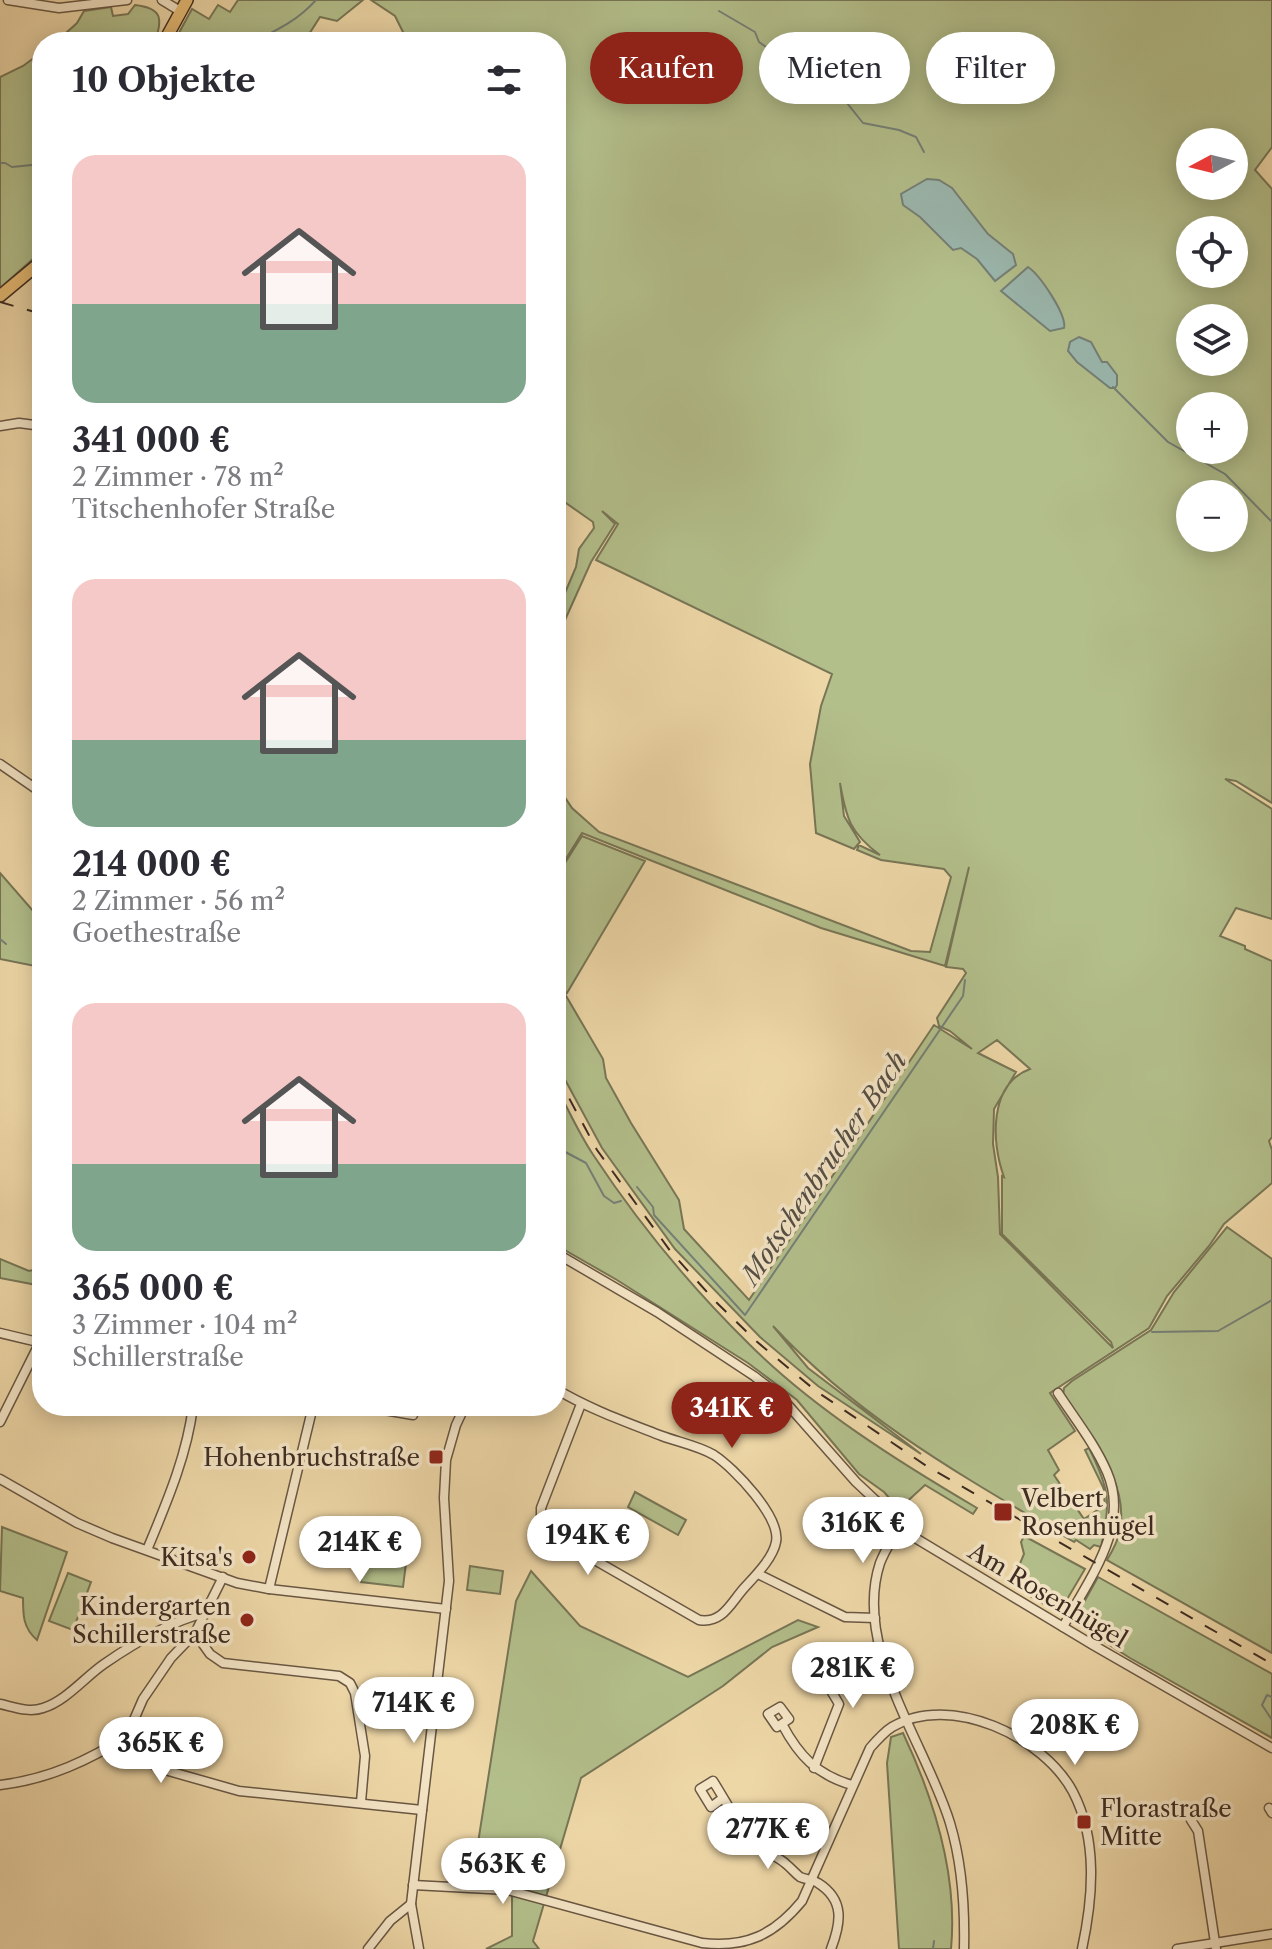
<!DOCTYPE html>
<html lang="de">
<head>
<meta charset="utf-8">
<style>
  :root { --surface:#fff; --page:#f7f7f7; --text:#2b2b33; --muted:#7c7c81; --accent:#8f2418 }
  body { margin:0; font-family:"Libre Caslon Text",serif; background:var(--page); color:var(--text); height:100vh; display:flex; flex-direction:column; font-size:30px; white-space:nowrap }
  * { box-sizing:border-box; margin:0 }
  p { font-size:26px; color:var(--muted) }
  .icon { flex:none; width:44px; height:44px; fill:none; stroke:currentColor; stroke-width:2; stroke-linecap:round; stroke-linejoin:round }
  .map { position:relative; flex:1; overflow:hidden }
  .side { position:absolute; left:32px; top:32px; width:534px; height:1384px; display:flex; flex-direction:column; background:var(--surface); border-radius:32px; box-shadow:0 4px 20px #0003 }
  .side>* { flex:none }
  .guide { position:absolute; left:590px; top:32px; width:562px; height:72px; display:flex; gap:16px }
  .needle { width:52px; rotate:263deg }
  .fabs { position:absolute; left:1176px; top:128px; display:grid; gap:16px }
  .fabs a { display:grid; place-items:center; width:72px; height:72px; border-radius:50%; background:var(--surface); box-shadow:0 4px 20px #0003; font-size:40px }
  .price { position:absolute; translate:-50% -68px; padding:0 18px; border-radius:28px; background:#fff; color:#222; font-size:26px; line-height:52px; filter:drop-shadow(0 2px 4px #0008) }
  .price::after { content:''; position:absolute; left:50%; top:48px; width:24px; height:18px; margin-left:-12px; background:inherit; clip-path:polygon(0 0,100% 0,50% 100%) }
  .price.on { background:var(--accent); color:#fff }
  ul { padding:0; list-style:none }
  li { display:grid; align-content:center; gap:16px; height:424px; padding:0 40px }
  li span { display:grid; place-items:center; height:248px; border-radius:24px; color:#555 }
  li>.icon { margin-inline-start:auto }
  span .icon { width:144px; height:144px; fill:#fffc; stroke-width:1 }
  li b { font-size:34px }
  h2 { display:flex; justify-content:space-between; align-items:center; height:96px; padding:0 40px; font-size:34px }
  .pill { padding:0 28px; border-radius:36px; background:var(--surface); box-shadow:0 4px 20px #0003; font-size:28px; line-height:72px }
  .pill.on { background:var(--accent); color:#fff }
  .map>svg:first-child { display:block }
</style>
</head>
<body>
<div class="map">
<svg width="1272" height="1949" viewBox="0 0 1272 1949">
  <rect width="100%" height="100%" fill="#eed7a7"/>
  <filter id="stains"><feTurbulence type="fractalNoise" baseFrequency=".0025" numOctaves="4"/><feColorMatrix values="0 0 0 0 .2 0 0 0 0 .09 0 0 0 0 .02 0 0 0 .5 -.17"/></filter>
  <radialGradient id="worn" r=".72"><stop offset=".6" stop-color="#630" stop-opacity="0"/><stop offset="1" stop-color="#630" stop-opacity=".3"/></radialGradient>
  <!-- green -->
  <g fill="#b3bf8b" stroke="#787656" stroke-width="2" fill-rule="evenodd">
    <polygon points="238,0 363,0 337,21 320,17 304,42 174,42 192,9 209,19 218,5 230,12"/>
    <path d="M371 0H1272V147L1255 170 1272 189V803L1236 781 1225 779 1272 809V919L1236 908 1220 936 1245 946V949L1272 961V1137L1269 1141 1272 1150V1183L1224 1224 1209 1246 1167 1296 1149 1328 1050 1393 1075 1431 1048 1450 1059 1470 1054 1475 1084 1519 1105 1505 1103 1487 1085 1450 1089 1448C1110 1490 1111 1502 1101 1547L1094 1545 1090 1549 1076 1540 1074 1542C966 1478 859 1419 773 1326L808 1368 921 1454 818 1386 760 1337 675 1249 602 1148 556 1063V991L562 987 556 979V877L582 836 645 861 567 993 562 989 603 1059 606 1078 631 1123 679 1200 684 1229 749 1300 934 1025 972 1049 950 1031 939 1026 937 1018 966 973 963 969 946 967 969 867 945 966 821 928 582 833 556 875V784L572 808 599 832 911 951 930 952 951 877 944 869 881 860 857 850 859 845 880 855C850 833 846 818 840 783L844 816 860 842 854 849 816 833 810 764 821 706 832 674 596 560 618 524 602 511 615 524 591 562 556 640V614L576 567 579 549 594 528 593 522 556 496V42H408L395 16ZM1190 142H1234V186H1190ZM1190 230H1234V274H1190ZM1190 318H1234V362H1190ZM1190 406H1234V450H1190ZM1190 494H1234V538H1190ZM997 1040 1030 1069C989 1084 991 1142 1004 1177L1002 1176V1234L1111 1342 1113 1348 1000 1234 998 1177 993 1144 994 1109 1016 1072 978 1053Z"/>
    <path d="M135 5C162 8 163 18 155 42H56L77 23 84 11 111 7 113 16 128 14Z"/>
    <polygon points="42,52 42,251 0,288 0,77 23,66"/>
    <polygon points="0,873 41,920 35,954 40,962 35,966 0,959"/>
    <path d="M556 1086C568 1109 579 1134 594 1156 639 1224 691 1287 749 1344 814 1409 899 1462 977 1508L973 1514 925 1485 899 1509 884 1492 859 1474 797 1400 748 1363 617 1280 556 1245Z"/>
    <path d="M1227 1227 1272 1259V1653L1107 1560C1111 1553 1116 1545 1118 1537 1134 1487 1089 1435 1063 1396L1064 1388 1072 1381 1151 1330 1174 1292Z"/>
    <polygon points="0,1259 29,1271 42,1268 42,1286 0,1278"/>
    <polygon points="635,1492 686,1520 678,1535 628,1507"/>
    <polygon points="366,1522 391,1524 389,1561 406,1563 403,1587 361,1582"/>
    <path d="M2 1527 67 1552 37 1640C23 1628 23 1615 23 1598L0 1591Z"/>
    <polygon points="1024,1536 1085,1569 1059,1613 1011,1585 1024,1554 1021,1542"/>
    <polygon points="470,1566 503,1571 500,1594 467,1590"/>
    <polygon points="531,1571 580,1626 688,1677 798,1620 818,1627 772,1647 723,1686 581,1778 533,1941 539,1949 486,1949 512,1936 512,1885 472,1881 516,1601"/>
    <polygon points="68,1573 91,1582 73,1630 49,1621"/>
    <polygon points="1098,1577 1272,1674 1272,1738 1130,1658 1073,1622"/>
    <path d="M903 1733C934 1799 958 1875 951 1949H899L887 1763 891 1737Z"/>
  </g>
  <!-- water -->
  <g fill="#9bb8af" stroke="#758077" stroke-width="2">
    <polygon points="927,179 939,180 952,188 988,234 1013,254 1016,265 995,281 977,259 961,248 953,250 920,217 903,205 901,194"/>
    <path d="M1028 267C1040 275 1067 315 1064 328L1050 331 1001 291Z"/>
    <polygon points="1079,337 1091,342 1102,362 1107,362 1117,375 1117,385 1115,388 1110,388 1077,362 1068,351 1070,342"/>
  </g>
  <g fill="none" stroke-linecap="round" stroke-linejoin="round">
    <!-- stream -->
    <g stroke="#758077" stroke-width="2">
      <polyline points="719,11 755,32 759,42 776,54"/>
      <path d="M253 42C277 30 297 21 316 0"/>
      <polyline points="790,61 811,82 847,103 863,123 899,130 916,137 924,152"/>
      <polyline points="0,163 5,163 12,167 42,164"/>
      <polyline points="1113,387 1168,442 1225,474 1272,522"/>
      <polyline points="0,939 6,944"/>
      <polyline points="556,1147 586,1163 604,1196 614,1203 621,1201"/>
      <polyline points="637,1187 653,1207 654,1215 745,1315 963,996 965,980"/>
      <polyline points="1152,1332 1218,1331 1272,1300"/>
      <polyline points="1272,1697 1267,1695 1262,1705 1272,1720"/>
      <polyline points="933,1949 934,1941"/>
    </g>
    <defs>
      <g id="minor">
        <polyline points="8,0 59,8 127,0"/>
        <polyline points="162,0 180,11"/>
        <polyline points="0,426 19,423 42,426"/>
        <polyline points="0,764 42,793"/>
        <polyline points="556,1253 657,1312 754,1376 780,1396 856,1482 917,1539 1093,1645 1272,1748"/>
        <polyline points="0,1333 42,1343"/>
        <path d="M556 1389C589 1409 626 1422 662 1436 678 1442 699 1446 714 1455 734 1468 781 1517 776 1542 773 1558 756 1575 745 1587 731 1602 723 1624 699 1620L546 1532 541 1517V1508L581 1404"/>
        <path d="M1058 1393C1075 1419 1095 1444 1107 1472 1131 1527 1088 1580 1063 1627"/>
        <polyline points="361,1406 413,1415"/>
        <polyline points="0,1422 40,1342"/>
        <polyline points="0,1479 77,1523 112,1538 237,1583 269,1589 446,1609"/>
        <path d="M900 1525C893 1538 885 1550 880 1563 852 1648 926 1744 950 1823 962 1863 965 1907 964 1949"/>
        <path d="M147 1550C166 1504 187 1456 193 1406"/>
        <polyline points="758,1574 845,1617 875,1618"/>
        <polyline points="223,1577 195,1633 171,1658 143,1699 133,1722 131,1734 141,1754 158,1768 239,1791 422,1810"/>
        <polyline points="269,1589 313,1406"/>
        <polyline points="195,1633 210,1654 223,1663 339,1676 350,1683 355,1693 365,1756 361,1802"/>
        <polyline points="812,1659 839,1704 814,1768"/>
        <path d="M0 1704C14 1707 29 1713 43 1708 66 1701 85 1677 104 1664 133 1644 171 1621 205 1613"/>
        <polygon points="780,1707 789,1719 777,1727 768,1714"/>
        <path d="M782 1724C799 1756 817 1775 852 1785"/>
        <path d="M0 1785C50 1779 89 1760 131 1734"/>
        <path d="M723 1798 711 1807 700 1789 713 1781C727 1803 740 1830 760 1847 768 1854 779 1857 786 1864 791 1868 795 1873 800 1877 807 1880 812 1879 818 1883 845 1900 841 1923 831 1949"/>
        <polyline points="1269,1808 1272,1813"/>
        <polyline points="1191,1820 1198,1831 1216,1949"/>
        <path d="M413 1885 508 1890 702 1943C746 1948 774 1935 802 1901L870 1748C877 1740 884 1732 892 1727 950 1692 1044 1737 1073 1792 1098 1840 1093 1898 1082 1949"/>
        <polyline points="411,1904 419,1949"/>
        <polyline points="368,1949 390,1921 411,1904 449,1581 444,1498 446,1460 456,1425 465,1406"/>
        <polyline points="1177,1949 1272,1934"/>
      </g>
      <g id="major">
        <polyline points="164,42 187,0"/>
        <polyline points="0,296 42,261"/>
      </g>
    </defs>
    <!-- minor casing -->
    <use href="#minor" stroke="#695743" stroke-width="11"/>
    <!-- major casing -->
    <use href="#major" stroke="#3d2c22" stroke-width="14"/>
    <!-- minor -->
    <use href="#minor" stroke="#f4e5c6" stroke-width="8"/>
    <!-- major -->
    <use href="#major" stroke="#e7bc74" stroke-width="11"/>
    <!-- rail -->
    <g stroke="#3d2c22" stroke-width="2" stroke-dasharray="14 14" stroke-linecap="butt">
      <polyline points="0,302 42,314"/>
      <polyline points="556,1074 597,1150 671,1252 716,1302 756,1341 816,1391 928,1467 1272,1664"/>
    </g>
  </g>
  <!-- markers -->
  <g fill="#8f2418" stroke="#f4e5c6" stroke-width="3">
    <rect x="428" y="1449" width="16" height="16" rx="4"/>
    <rect x="993" y="1502" width="20" height="20" rx="4"/>
    <circle cx="249" cy="1557" r="8"/>
    <circle cx="247" cy="1620" r="8"/>
    <rect x="1076" y="1814" width="16" height="16" rx="4"/>
  </g>
  <g text-anchor="middle" dominant-baseline="central" stroke-width="7" stroke-linejoin="round" paint-order="stroke">
    <!-- poi labels -->
    <g font-size="24" fill="#3d2c22" stroke="#f4e5c6" text-anchor="end">
      <text x="420" y="1457">Hohenbruchstraße</text>
      <text x="1021" y="1498" text-anchor="start">Velbert<tspan x="1021" dy="28">Rosenhügel</tspan></text>
      <text x="233" y="1557">Kitsa's</text>
      <text x="231" y="1606">Kindergarten<tspan x="231" dy="28">Schillerstraße</tspan></text>
      <text x="1100" y="1808" text-anchor="start">Florastraße<tspan x="1100" dy="28">Mitte</tspan></text>
    </g>
    <!-- street labels -->
    <g font-size="24" fill="#3d2c22" stroke="#f4e5c6">
      <text transform="translate(1048 1595) rotate(31)">Am Rosenhügel</text>
    </g>
    <!-- water labels -->
    <g font-size="26" font-style="italic" fill="#544f45" stroke="#f4e5c6">
      <text transform="translate(824 1168) rotate(-56)">Motschenbrucher Bach</text>
    </g>
  </g>
  <rect width="100%" height="100%" filter="url(#stains)"/>
  <rect width="100%" height="100%" fill="url(#worn)"/>
</svg>
<div class="fabs">
<a><svg class="needle" viewBox="-14 -14 28 28"><path d="M0-13l5 13h-10z" fill="#e53935"/><path d="M0 13l5-13h-10z" fill="#7c7c81"/></svg></a>
<a><svg class="icon" aria-label="locate" viewBox="0 0 24 24"><circle cx="12" cy="12" r="6"/><path d="M12 2v4M12 18v4M2 12h4M18 12h4"/></svg></a>
<a><svg class="icon" aria-label="layers" viewBox="0 0 24 24"><path d="M12 4l9 5-9 5-9-5zM3 14l9 5 9-5"/></svg></a>
<a>+</a>
<a>−</a>
</div>
<b class="price on" style="left:732px;top:1450px">341K €</b>
<b class="price" style="left:863px;top:1565px">316K €</b>
<b class="price" style="left:588px;top:1577px">194K €</b>
<b class="price" style="left:360px;top:1584px">214K €</b>
<b class="price" style="left:853px;top:1710px">281K €</b>
<b class="price" style="left:414px;top:1745px">714K €</b>
<b class="price" style="left:1075px;top:1767px">208K €</b>
<b class="price" style="left:161px;top:1785px">365K €</b>
<b class="price" style="left:768px;top:1871px">277K €</b>
<b class="price" style="left:503px;top:1906px">563K €</b>
<div class="guide">
<a class="pill on">Kaufen</a>
<a class="pill">Mieten</a>
<a class="pill">Filter</a>
</div>
<section class="side">
<h2>10 Objekte<svg class="icon" aria-label="filters" viewBox="0 0 24 24"><path d="M4 7h16M4 17h16"/><circle cx="9" cy="7" r="2"/><circle cx="15" cy="17" r="2"/></svg></h2>
<ul>
<li><span style="background:linear-gradient(#f6c9c9 60%,#7fa58c 0)"><svg class="icon" aria-label="home" viewBox="0 0 24 24"><path d="M3 11l9-7 9 7M6 9v11h12V9"/></svg></span><div><b>341 000 €</b><p>2 Zimmer · 78 m²</p><p>Titschenhofer Straße</p></div></li>
<li><span style="background:linear-gradient(#f6c9c9 65%,#7fa58c 0)"><svg class="icon" aria-label="home" viewBox="0 0 24 24"><path d="M3 11l9-7 9 7M6 9v11h12V9"/></svg></span><div><b>214 000 €</b><p>2 Zimmer · 56 m²</p><p>Goethestraße</p></div></li>
<li><span style="background:linear-gradient(#f6c9c9 65%,#7fa58c 0)"><svg class="icon" aria-label="home" viewBox="0 0 24 24"><path d="M3 11l9-7 9 7M6 9v11h12V9"/></svg></span><div><b>365 000 €</b><p>3 Zimmer · 104 m²</p><p>Schillerstraße</p></div></li>
</ul>
</section>
</div>
</body>
</html>
